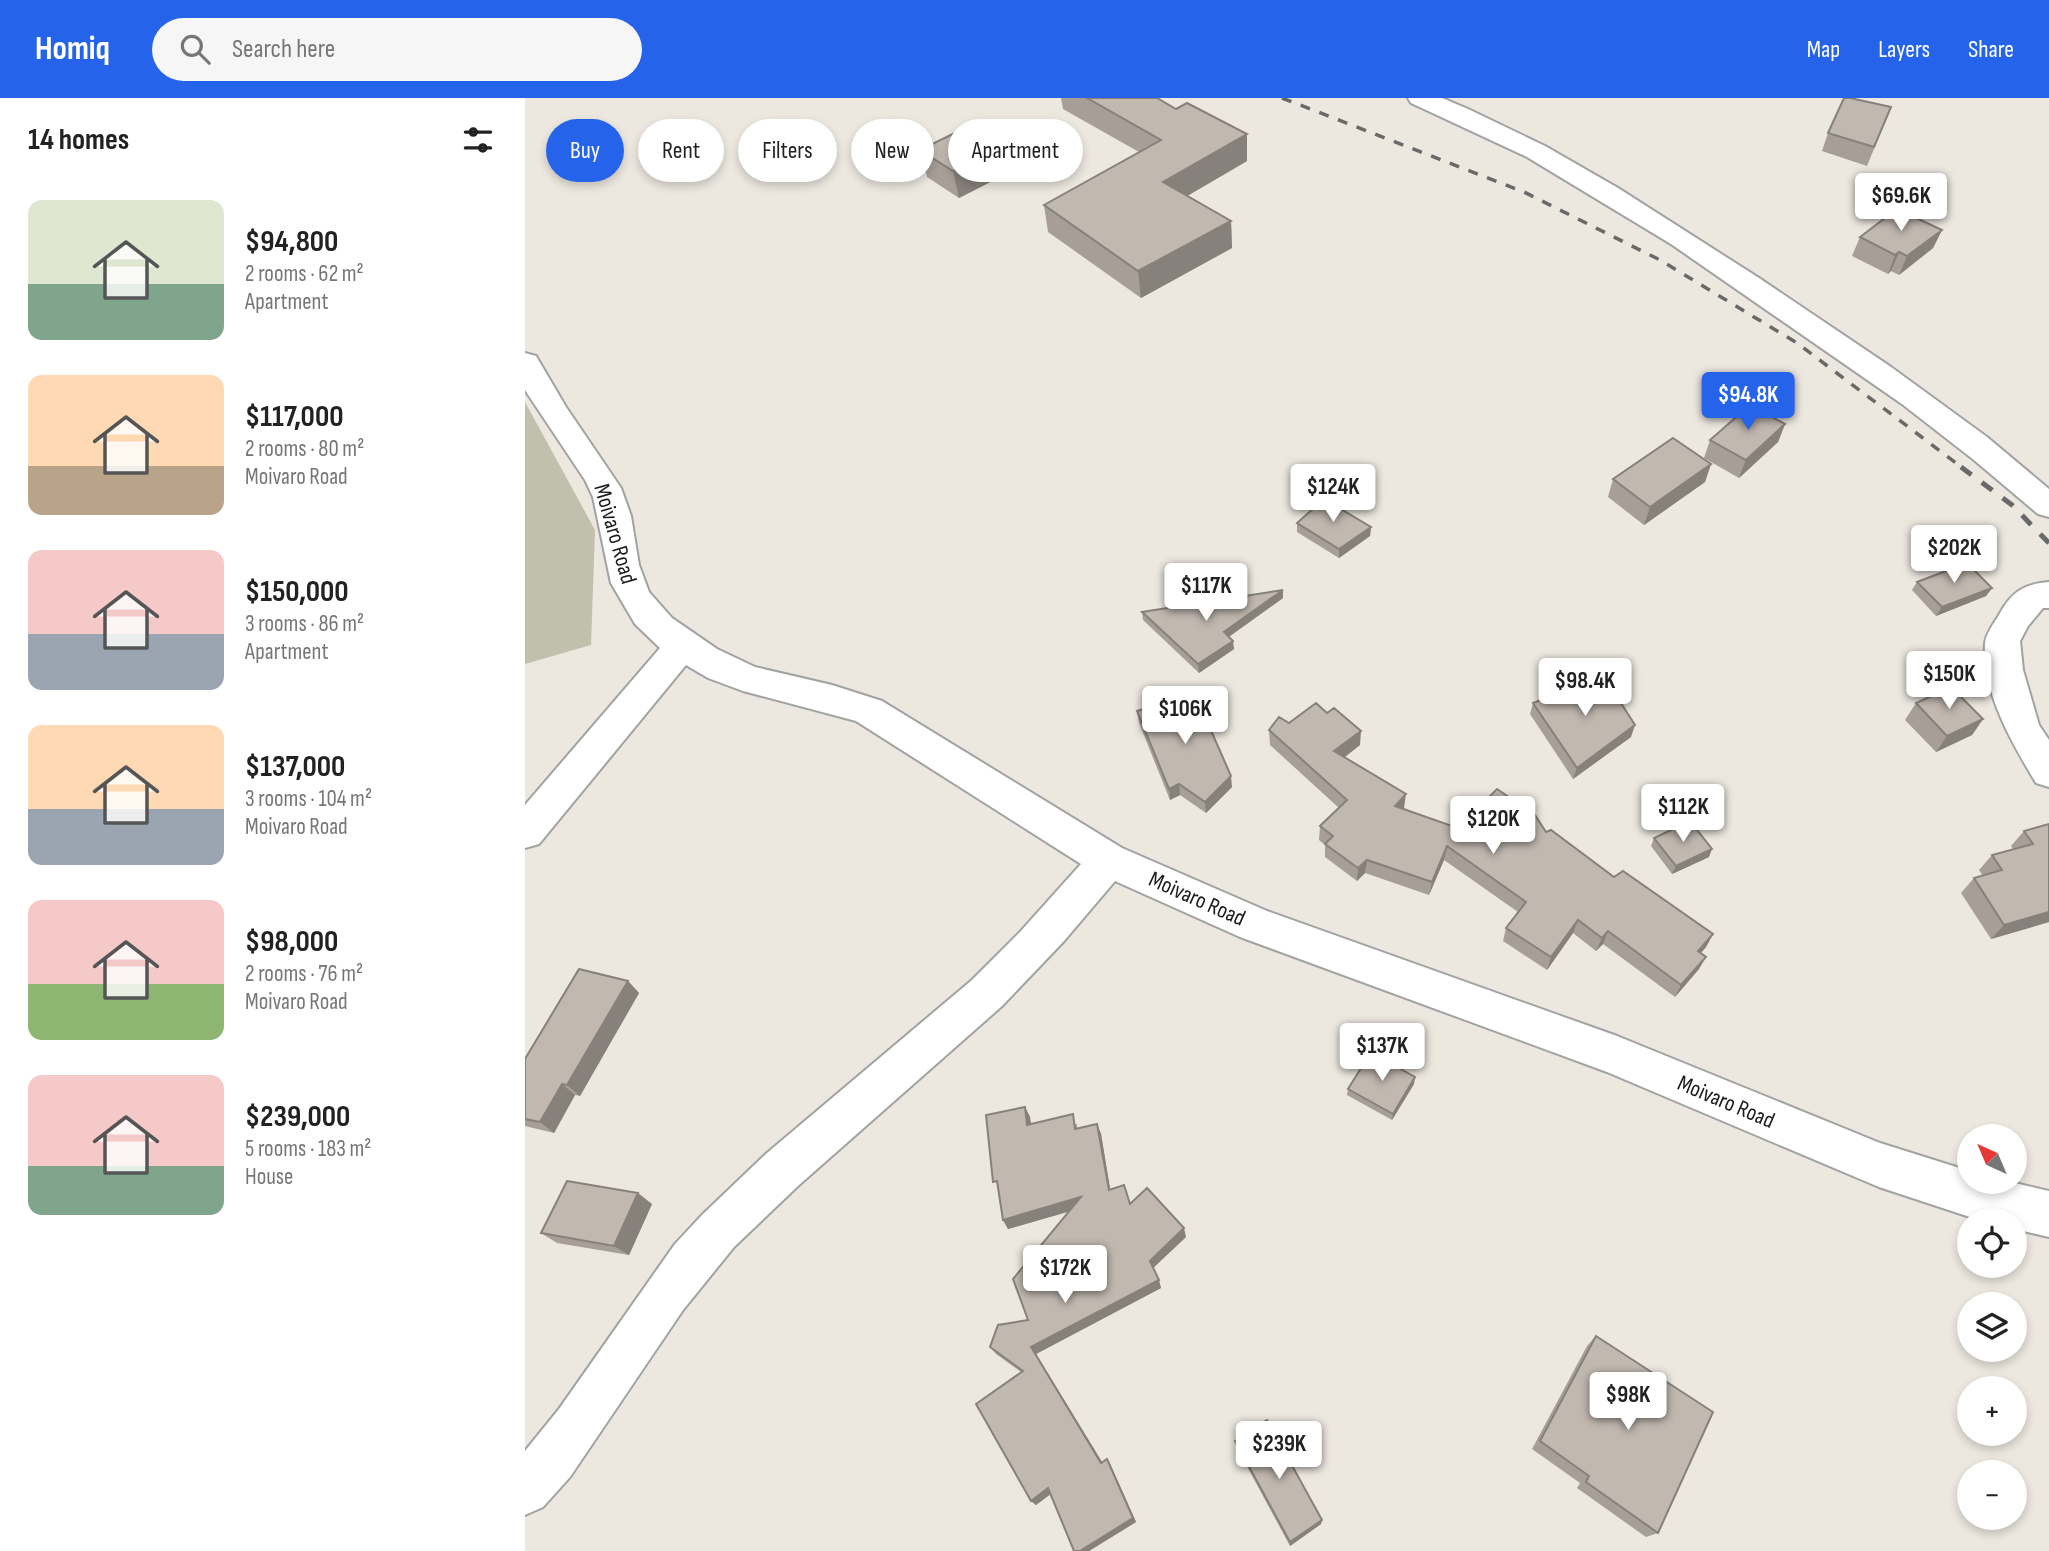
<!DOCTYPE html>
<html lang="en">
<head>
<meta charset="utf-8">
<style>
  :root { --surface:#fff; --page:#f6f6f6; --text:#222; --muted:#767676; --accent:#2563eb }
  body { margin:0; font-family:"Sofia Sans Condensed",sans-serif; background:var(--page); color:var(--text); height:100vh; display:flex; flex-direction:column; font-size:26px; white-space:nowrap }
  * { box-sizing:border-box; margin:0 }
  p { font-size:23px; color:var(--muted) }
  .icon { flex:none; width:38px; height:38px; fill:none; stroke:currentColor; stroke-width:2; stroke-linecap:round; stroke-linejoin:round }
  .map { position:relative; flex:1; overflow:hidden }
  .sheet { display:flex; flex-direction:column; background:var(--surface); width:525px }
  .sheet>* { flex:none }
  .hud { position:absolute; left:21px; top:21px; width:665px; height:63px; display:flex; gap:14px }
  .needle { width:46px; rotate:316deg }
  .controls { position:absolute; left:1432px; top:1026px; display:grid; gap:14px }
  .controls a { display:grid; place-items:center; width:70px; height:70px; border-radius:50%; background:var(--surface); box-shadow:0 4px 10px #0003; font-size:35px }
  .price { position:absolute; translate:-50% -60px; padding:0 16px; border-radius:7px; background:#fff; color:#222; font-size:23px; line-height:46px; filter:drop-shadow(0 2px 4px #0008) }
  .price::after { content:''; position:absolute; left:50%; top:42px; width:21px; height:16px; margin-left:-10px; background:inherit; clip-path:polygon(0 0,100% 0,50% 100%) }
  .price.current { background:var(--accent); color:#fff }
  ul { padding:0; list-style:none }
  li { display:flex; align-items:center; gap:21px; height:175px; padding:0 28px }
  li span { display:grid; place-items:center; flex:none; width:196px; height:140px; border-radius:14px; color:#555 }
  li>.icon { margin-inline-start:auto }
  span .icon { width:84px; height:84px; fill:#fffc; stroke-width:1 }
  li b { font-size:30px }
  h2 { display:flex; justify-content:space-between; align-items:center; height:84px; padding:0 28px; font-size:30px }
  .chip { padding:0 24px; border-radius:32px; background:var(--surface); box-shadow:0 4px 10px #0003; font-size:24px; line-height:63px }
  .chip.current { background:var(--accent); color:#fff }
  header { display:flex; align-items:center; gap:42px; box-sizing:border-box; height:98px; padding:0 35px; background:var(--accent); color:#fff }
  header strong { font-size:33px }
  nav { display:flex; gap:38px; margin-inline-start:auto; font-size:24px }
  .search { width:490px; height:63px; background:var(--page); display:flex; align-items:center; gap:18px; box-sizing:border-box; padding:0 24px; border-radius:38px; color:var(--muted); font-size:26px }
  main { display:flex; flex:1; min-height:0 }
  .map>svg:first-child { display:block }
</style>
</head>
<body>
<header>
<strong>Homiq</strong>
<div class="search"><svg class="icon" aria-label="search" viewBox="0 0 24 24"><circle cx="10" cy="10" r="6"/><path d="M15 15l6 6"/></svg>Search here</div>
<nav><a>Map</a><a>Layers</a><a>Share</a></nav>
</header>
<main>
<section class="sheet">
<h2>14 homes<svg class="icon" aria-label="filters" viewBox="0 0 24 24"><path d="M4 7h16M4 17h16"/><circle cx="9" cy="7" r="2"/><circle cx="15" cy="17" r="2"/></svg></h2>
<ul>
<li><span style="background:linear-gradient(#dfe7d0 60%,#7fa58c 0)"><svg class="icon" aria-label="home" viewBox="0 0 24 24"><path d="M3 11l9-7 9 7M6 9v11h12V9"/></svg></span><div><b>$94,800</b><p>2 rooms · 62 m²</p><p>Apartment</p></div></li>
<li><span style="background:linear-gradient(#ffd9b3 65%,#b9a48a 0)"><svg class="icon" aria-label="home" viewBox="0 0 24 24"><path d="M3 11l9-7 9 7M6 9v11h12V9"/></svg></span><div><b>$117,000</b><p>2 rooms · 80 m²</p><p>Moivaro Road</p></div></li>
<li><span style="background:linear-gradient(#f6c9c9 60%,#9aa5b1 0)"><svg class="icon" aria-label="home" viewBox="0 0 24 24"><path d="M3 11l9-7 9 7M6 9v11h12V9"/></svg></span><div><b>$150,000</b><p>3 rooms · 86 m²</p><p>Apartment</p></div></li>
<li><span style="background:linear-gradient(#ffd9b3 60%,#9aa5b1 0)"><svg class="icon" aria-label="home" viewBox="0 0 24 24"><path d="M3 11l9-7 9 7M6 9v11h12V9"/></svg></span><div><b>$137,000</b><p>3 rooms · 104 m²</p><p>Moivaro Road</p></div></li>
<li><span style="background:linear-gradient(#f6c9c9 60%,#8fb573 0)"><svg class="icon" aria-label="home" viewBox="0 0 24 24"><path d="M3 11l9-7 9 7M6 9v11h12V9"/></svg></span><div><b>$98,000</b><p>2 rooms · 76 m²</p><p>Moivaro Road</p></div></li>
<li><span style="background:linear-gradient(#f6c9c9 65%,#7fa58c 0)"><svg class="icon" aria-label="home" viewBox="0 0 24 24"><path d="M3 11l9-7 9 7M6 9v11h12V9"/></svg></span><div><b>$239,000</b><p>5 rooms · 183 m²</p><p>House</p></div></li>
</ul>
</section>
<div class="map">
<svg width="1524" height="1453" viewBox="0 0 1524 1453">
  <rect width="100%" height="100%" fill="#ece8e0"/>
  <!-- construction -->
  <polygon fill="#c0c0ac" points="0,304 70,432 66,547 0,566"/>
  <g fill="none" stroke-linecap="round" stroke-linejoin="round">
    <defs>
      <g id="minor">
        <polygon points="883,0 917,0 943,11 1020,48 1093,90 1234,180 1366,269 1462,339 1524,391 1524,419 1513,416 1449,362 1377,306 1146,146 1002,59 886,5"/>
        <polygon points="0,255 11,258 41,309 96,390 106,418 114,467 124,494 147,520 192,551 230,569 307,587 357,603 597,750 742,813 1092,938 1355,1045 1444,1073 1444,1083 1481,1083 1524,1093 1524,1139 1489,1131 1489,1122 1454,1122 1354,1089 1082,974 715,839 590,783 539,843 477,908 274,1087 209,1149 158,1212 45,1379 18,1409 0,1417 0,1353 34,1311 150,1146 177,1117 242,1055 447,882 495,834 556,766 331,623 218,593 183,580 161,567 14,746 0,750 0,707 135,550 110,526 86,485 68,399 60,382 0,292"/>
        <path d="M1524 484V510H1518L1503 528 1495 543 1498 572 1514 627 1524 642V689L1511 685C1487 645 1457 594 1460 546 1460 537 1469 525 1474 517 1486 494 1499 486 1524 484Z"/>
      </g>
    </defs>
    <!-- minor casing -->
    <use href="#minor" stroke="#a2a2a2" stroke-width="4"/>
    <!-- minor -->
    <use href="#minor" fill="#fff" fill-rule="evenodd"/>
    <!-- rail-far1 -->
    <polyline stroke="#696969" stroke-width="3.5" stroke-dasharray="10 10" stroke-linecap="butt" points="757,0 999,94 1135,162 1272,245 1439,371"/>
    <!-- rail -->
    <polyline stroke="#696969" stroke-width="5" stroke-dasharray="13 13" stroke-linecap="butt" points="1436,369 1487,407 1524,445"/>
  </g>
  <!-- wall -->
  <g fill="#a69e97">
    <polygon points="536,0 632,0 651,11 722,36 722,63 662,98 706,123 707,150 616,200 523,134 519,107 614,54 538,11"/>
    <polygon points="1366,9 1342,68 1297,53 1303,35"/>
    <polygon points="395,52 485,74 434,100 402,79"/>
    <polygon points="1417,132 1408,150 1374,177 1366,173 1363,176 1327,158 1335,139"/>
    <polygon points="1260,326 1253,344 1214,380 1179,360 1185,342"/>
    <polygon points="1186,366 1180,384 1119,427 1083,399 1088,381"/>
    <polygon points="772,425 846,429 845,438 814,460 772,434"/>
    <polygon points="1392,484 1467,490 1461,498 1411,518 1387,492"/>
    <polygon points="758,492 758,500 704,539 709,551 674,575 618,522 617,514"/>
    <polygon points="1008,605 1106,639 1048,681 1005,616"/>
    <polygon points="1391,605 1458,621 1447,637 1411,654 1380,622"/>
    <polygon points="612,613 707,689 681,715 655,697 645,702 614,625"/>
    <polygon points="802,615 835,647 820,659 879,711 928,735 1021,734 1089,779 1188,836 1181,849 1176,855 1174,871 1150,899 1078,846 1071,853 1048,835 1022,872 978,843 981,830 993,814 919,762 904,797 840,775 832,783 800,759 800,747 794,742 795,728 814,710 745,647 744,632 764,625"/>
    <polygon points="1524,726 1524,824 1466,841 1436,795 1449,780 1458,778 1454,772 1467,757 1488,751 1486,748 1499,733"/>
    <polygon points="1129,740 1184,759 1147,776 1126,748"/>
    <polygon points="103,883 114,895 55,998 50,997 29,1035 0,1028 0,961"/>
    <polygon points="889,986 867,1022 822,997 823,991"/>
    <polygon points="500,1009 505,1019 506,1026 552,1026 552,1030 572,1026 576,1036 585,1092 605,1106 661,1139 628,1170 636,1190 511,1256 577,1364 585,1366 611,1424 564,1453 549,1453 526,1396 511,1407 506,1403 496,1274 471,1256 465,1249 503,1222 545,1113 483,1131 478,1122 473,1093"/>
    <polygon points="127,1106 104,1157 32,1145 16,1135"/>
    <polygon points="1071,1238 1133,1435 1121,1439 1052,1390 1055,1385 1007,1351 1062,1248"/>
    <polygon points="710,1343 797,1422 796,1426 765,1448 711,1348"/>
  </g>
  <!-- shaded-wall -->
  <g fill="#87817b">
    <polygon points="722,36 722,63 640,111 638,84"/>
    <polygon points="480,47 485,74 434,100 428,73"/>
    <polygon points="706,123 707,150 616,200 613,173"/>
    <polygon points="1417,132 1408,150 1374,177 1382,158"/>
    <polygon points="1374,154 1366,173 1363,176 1370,157"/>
    <polygon points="1260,326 1253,344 1214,380 1221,362"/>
    <polygon points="1186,366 1180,384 1119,427 1125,409"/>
    <polygon points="846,429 845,438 814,460 814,451"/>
    <polygon points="1467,490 1461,498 1411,518 1417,509"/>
    <polygon points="758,492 758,500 699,542 699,534"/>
    <polygon points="708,543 709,551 674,575 673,566"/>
    <polygon points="1458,621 1447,637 1411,654 1422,638"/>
    <polygon points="1110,627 1106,639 1048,681 1052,670"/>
    <polygon points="836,633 835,647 809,667 809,653"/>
    <polygon points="706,678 707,689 681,715 680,704"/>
    <polygon points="654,686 655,697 645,702 644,691"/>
    <polygon points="881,696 879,710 869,722 870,708"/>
    <polygon points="922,748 919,762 904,797 907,784"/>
    <polygon points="1187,751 1184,759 1147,776 1151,768"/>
    <polygon points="842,762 840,775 832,783 833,770"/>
    <polygon points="1524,814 1524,824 1466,841 1479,827"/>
    <polygon points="1053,822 1048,835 1022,872 1026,859"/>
    <polygon points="1083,833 1078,846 1071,853 1077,840"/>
    <polygon points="1188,836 1181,849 1166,866 1173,853"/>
    <polygon points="1181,859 1174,871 1150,899 1156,887"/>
    <polygon points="103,883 114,895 55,998 42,987"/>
    <polygon points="890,979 889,986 867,1022 868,1016"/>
    <polygon points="37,986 50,997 29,1035 15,1024"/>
    <polygon points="500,1009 505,1019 507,1037 502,1027"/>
    <polygon points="572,1026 576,1036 587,1102 584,1092"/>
    <polygon points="113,1095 127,1106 104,1157 89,1148"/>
    <polygon points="556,1099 560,1109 483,1131 478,1122"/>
    <polygon points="659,1130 661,1139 627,1171 625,1163"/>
    <polygon points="634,1182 636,1190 511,1256 580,1369 576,1365 506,1249"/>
    <polygon points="582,1361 585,1366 611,1424 564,1453 555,1453"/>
    <polygon points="523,1390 528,1394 511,1407 506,1403"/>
    <polygon points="797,1422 796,1426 765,1448 765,1444"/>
  </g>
  <!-- building -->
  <g fill="#c1b8b0" stroke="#87817b" stroke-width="2">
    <polygon points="562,0 632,0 651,11 662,5 722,36 638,84 706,123 613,173 519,107 636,42"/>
    <polygon points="1319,0 1325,0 1366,9 1349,49 1303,35"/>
    <polygon points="448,26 480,47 428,73 395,52"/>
    <polygon points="1372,111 1417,132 1382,158 1374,154 1370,157 1335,139"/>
    <polygon points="1225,307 1260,326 1221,362 1185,342"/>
    <polygon points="1148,340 1186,366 1125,409 1088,381"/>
    <polygon points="799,401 846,429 814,451 772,425"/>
    <polygon points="1442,465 1467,490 1417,509 1392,484"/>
    <polygon points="758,492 699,534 708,543 673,566 617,514"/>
    <polygon points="1078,577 1110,627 1052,670 1008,605"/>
    <polygon points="1426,589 1458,621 1422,638 1391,605"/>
    <polygon points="670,596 706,678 680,704 654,686 644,691 612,613"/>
    <polygon points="791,605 802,615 809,610 836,633 809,653 881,696 870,708 930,729 926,738 972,691 1010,717 1021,734 1026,732 1089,779 1098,773 1188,836 1173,853 1181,859 1156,887 1083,833 1077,840 1053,822 1026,859 981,830 1001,804 922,748 907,784 842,762 833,770 800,746 808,738 795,728 822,702 744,632 754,619 764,625"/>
    <polygon points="1165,723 1187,751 1151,768 1129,740"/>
    <polygon points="1524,726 1524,814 1479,827 1449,780 1477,772 1467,757 1508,746 1499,733"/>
    <polygon points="54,871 103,883 42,987 37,986 15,1024 0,1021 0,961"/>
    <polygon points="846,954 890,979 868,1016 823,991"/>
    <polygon points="500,1009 502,1027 548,1016 550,1031 572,1026 584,1092 599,1087 605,1106 622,1090 659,1130 625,1163 634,1182 506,1249 576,1365 582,1361 608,1420 555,1453 549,1453 523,1390 506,1403 451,1306 498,1273 465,1249 473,1227 503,1222 488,1181 556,1099 478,1122 472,1083 468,1084 461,1017"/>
    <polygon points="42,1083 113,1095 89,1148 16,1135"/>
    <polygon points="1071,1238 1188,1314 1133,1435 1061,1384 1064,1378 1015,1343"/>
    <polygon points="742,1322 797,1422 765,1444 710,1343"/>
  </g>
  <g text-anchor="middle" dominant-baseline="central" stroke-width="7" stroke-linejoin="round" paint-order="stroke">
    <!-- street labels -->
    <g font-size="23" fill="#1b1b1b" stroke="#fff">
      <text transform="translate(90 436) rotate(74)">Moivaro Road</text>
      <text transform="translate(672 801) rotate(24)">Moivaro Road</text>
      <text transform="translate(1201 1004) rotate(23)">Moivaro Road</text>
    </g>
  </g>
</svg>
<div class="controls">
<a><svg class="needle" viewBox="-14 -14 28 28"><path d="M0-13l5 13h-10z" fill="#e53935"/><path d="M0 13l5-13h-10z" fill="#767676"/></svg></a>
<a><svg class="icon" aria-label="locate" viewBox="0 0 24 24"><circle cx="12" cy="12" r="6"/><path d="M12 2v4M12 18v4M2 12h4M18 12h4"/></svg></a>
<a><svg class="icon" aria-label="layers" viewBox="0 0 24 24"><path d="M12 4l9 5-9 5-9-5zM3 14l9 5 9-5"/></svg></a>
<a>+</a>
<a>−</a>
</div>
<b class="price" style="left:1376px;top:135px">$69.6K</b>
<b class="price current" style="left:1223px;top:334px">$94.8K</b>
<b class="price" style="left:808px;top:426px">$124K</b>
<b class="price" style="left:1429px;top:487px">$202K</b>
<b class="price" style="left:681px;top:525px">$117K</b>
<b class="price" style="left:1424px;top:613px">$150K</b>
<b class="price" style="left:1060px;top:620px">$98.4K</b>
<b class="price" style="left:660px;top:648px">$106K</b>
<b class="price" style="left:1158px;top:746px">$112K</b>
<b class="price" style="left:968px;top:758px">$120K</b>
<b class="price" style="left:857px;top:985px">$137K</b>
<b class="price" style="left:540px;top:1207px">$172K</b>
<b class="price" style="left:1103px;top:1334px">$98K</b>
<b class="price" style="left:754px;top:1383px">$239K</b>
<div class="hud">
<a class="chip current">Buy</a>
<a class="chip">Rent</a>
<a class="chip">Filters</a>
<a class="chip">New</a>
<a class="chip">Apartment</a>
</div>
</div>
</main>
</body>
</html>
